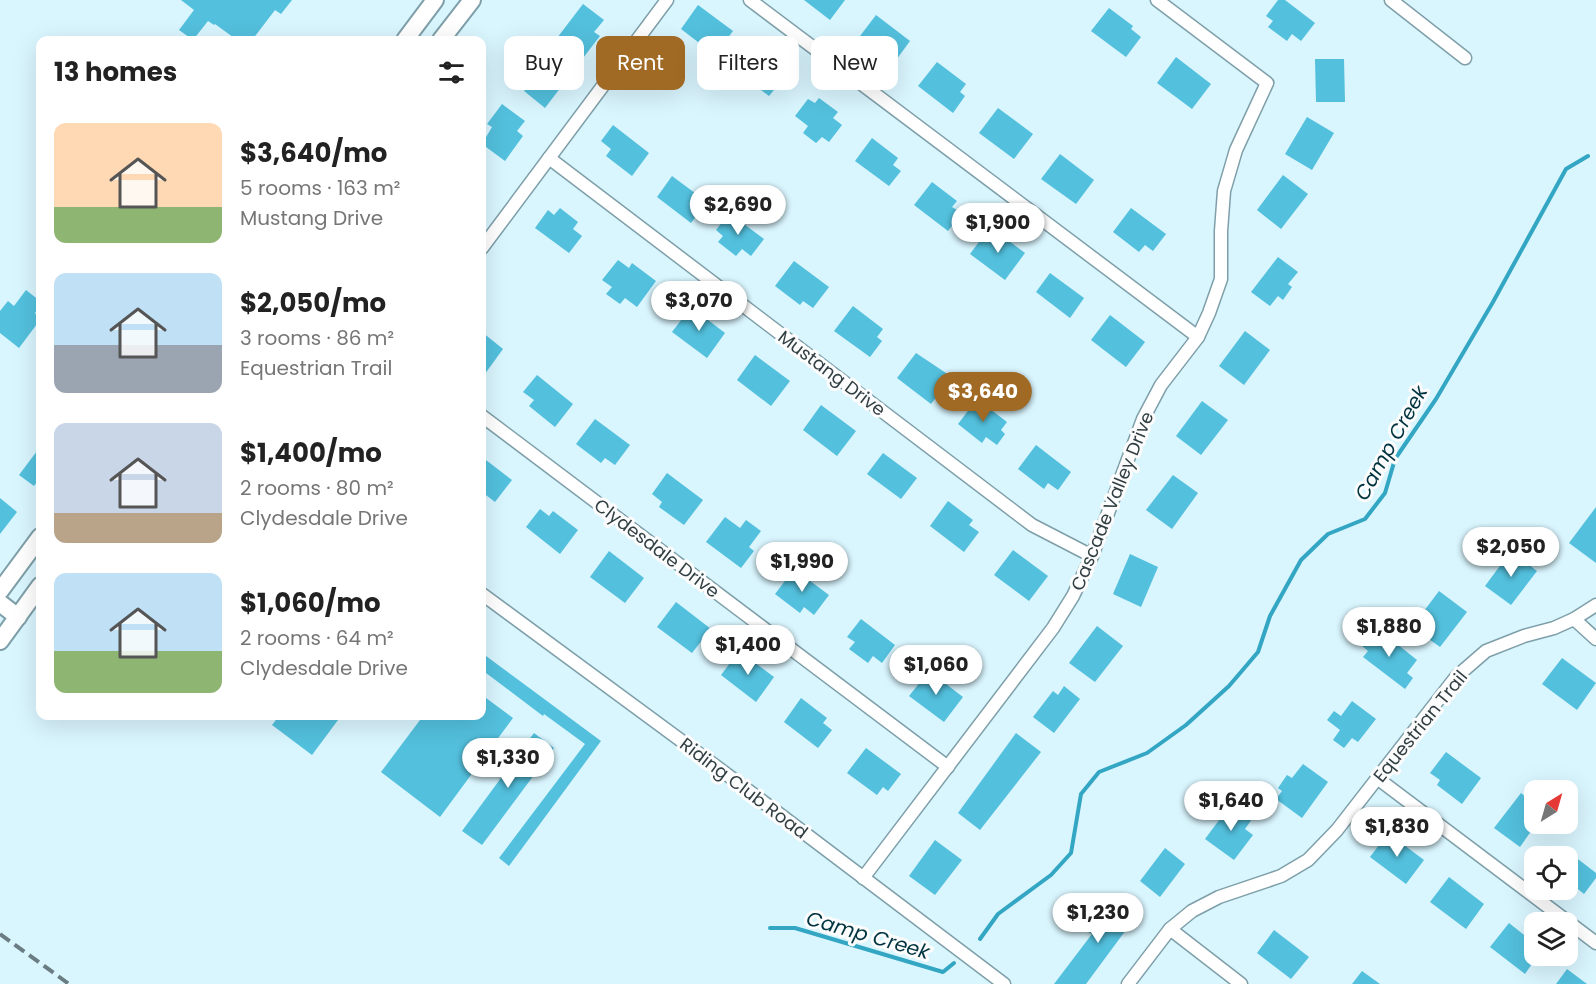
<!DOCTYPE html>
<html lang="en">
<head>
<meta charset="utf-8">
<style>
  :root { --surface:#fff; --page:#f2f2f2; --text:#222; --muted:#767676; --accent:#a06a24 }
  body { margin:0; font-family:Poppins,sans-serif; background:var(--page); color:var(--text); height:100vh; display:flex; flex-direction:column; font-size:22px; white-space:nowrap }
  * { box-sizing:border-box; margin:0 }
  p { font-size:20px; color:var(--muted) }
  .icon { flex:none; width:33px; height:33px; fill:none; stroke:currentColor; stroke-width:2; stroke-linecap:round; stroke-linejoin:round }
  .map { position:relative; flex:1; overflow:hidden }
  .details { position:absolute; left:36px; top:36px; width:450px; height:684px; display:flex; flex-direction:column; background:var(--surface); border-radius:12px; box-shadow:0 6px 24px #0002 }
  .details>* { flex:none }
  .guide { position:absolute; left:504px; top:36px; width:570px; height:54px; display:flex; gap:12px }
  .needle { width:39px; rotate:37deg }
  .tools { position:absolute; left:1524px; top:780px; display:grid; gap:12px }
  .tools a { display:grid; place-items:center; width:54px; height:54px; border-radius:12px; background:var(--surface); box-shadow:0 6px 24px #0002; font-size:30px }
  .price { position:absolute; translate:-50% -51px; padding:0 14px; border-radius:21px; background:#fff; color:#222; font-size:20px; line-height:39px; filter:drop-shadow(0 2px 3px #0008) }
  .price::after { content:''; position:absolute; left:50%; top:36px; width:18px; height:14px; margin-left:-9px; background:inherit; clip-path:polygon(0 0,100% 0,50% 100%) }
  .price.current { background:var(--accent); color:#fff }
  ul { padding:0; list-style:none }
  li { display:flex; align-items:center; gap:18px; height:150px; padding:0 18px }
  li span { display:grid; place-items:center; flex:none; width:168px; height:120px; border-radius:12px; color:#555 }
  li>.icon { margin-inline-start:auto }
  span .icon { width:72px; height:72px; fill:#fffc; stroke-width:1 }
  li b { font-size:26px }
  h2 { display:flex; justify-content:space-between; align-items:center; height:72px; padding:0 18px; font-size:26px }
  .tag { padding:0 21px; border-radius:12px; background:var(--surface); box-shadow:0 6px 24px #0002; font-size:21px; line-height:54px }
  .tag.current { background:var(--accent); color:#fff }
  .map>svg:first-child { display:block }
</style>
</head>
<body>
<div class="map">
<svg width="1596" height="984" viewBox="0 0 1596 984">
  <rect width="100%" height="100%" fill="#d9f5fe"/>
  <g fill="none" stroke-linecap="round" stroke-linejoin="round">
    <!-- stream -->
    <g stroke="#33a6c3" stroke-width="4">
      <polyline points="770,928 795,928 943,972 954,963"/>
      <polyline points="980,939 998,914 1051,875 1071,853 1081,794 1099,772 1147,753 1186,725 1229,686 1258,652 1270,616 1301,560 1328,534 1365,519 1385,493 1395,459 1436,399 1493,302 1566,169 1588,156"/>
    </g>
  </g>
  <!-- building -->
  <g fill="#53c0dd">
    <polygon points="181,0 292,0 281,14 275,10 252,40 237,40 215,24 214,25 208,21 193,40 179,30 194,10"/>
    <polygon points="804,0 845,0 830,20"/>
    <polygon points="1278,0 1285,0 1315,23 1301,41 1292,34 1287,41 1268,27 1273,21 1266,16"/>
    <polygon points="583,4 604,20 594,32 600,36 583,58 557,38"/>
    <polygon points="698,5 733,31 715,55 681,29"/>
    <polygon points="1109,8 1133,26 1131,29 1141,37 1126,57 1091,31"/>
    <polygon points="876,15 910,41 891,67 857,40"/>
    <polygon points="753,47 778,66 774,72 783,79 769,96 735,71"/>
    <polygon points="1176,57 1211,84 1192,109 1157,83"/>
    <polygon points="1315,59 1344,59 1345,102 1316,102"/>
    <polygon points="555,62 571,74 545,108 524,91 531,82 526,78 536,64 547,72"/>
    <polygon points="937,62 966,84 960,92 965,96 953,113 918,86"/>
    <polygon points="819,98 838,112 833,118 842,125 829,142 822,137 816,143 803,133 808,126 795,116 808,99 815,103"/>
    <polygon points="502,104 525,121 517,131 523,136 505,161 482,144 492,127 487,124"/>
    <polygon points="998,108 1033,134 1014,159 979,133"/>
    <polygon points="1307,117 1334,133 1312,170 1285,154"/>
    <polygon points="613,125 649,153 632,176 606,156 611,149 601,141"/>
    <polygon points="872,138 898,158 893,165 901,171 889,186 855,161"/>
    <polygon points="1060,154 1094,180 1076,204 1041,179"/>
    <polygon points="1283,175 1308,194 1281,229 1257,210"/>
    <polygon points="672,176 707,202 691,223 657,197"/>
    <polygon points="932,182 957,201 952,207 962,213 948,231 914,205"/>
    <polygon points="560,208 578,222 573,229 582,236 569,253 535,228 548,210 554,215"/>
    <polygon points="1131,208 1166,234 1153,251 1145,245 1139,252 1113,232"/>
    <polygon points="729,213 764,239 751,256 742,249 736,256 718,242 723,236 716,230"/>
    <polygon points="990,227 1025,253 1005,280 970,254"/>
    <polygon points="1278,257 1298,272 1288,284 1292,287 1283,300 1278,296 1270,306 1251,292"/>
    <polygon points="618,260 629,268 632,263 656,281 637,307 625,298 620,304 606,294 612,287 602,280"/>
    <polygon points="794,261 829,287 813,308 803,301 800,305 775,286"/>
    <polygon points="1050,273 1084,298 1070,318 1036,292"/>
    <polygon points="26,290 40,301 40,306 35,313 40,320 19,348 0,333 0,311 8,301 14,306"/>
    <polygon points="853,306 883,329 877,337 882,341 870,357 834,331"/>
    <polygon points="691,307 725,333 707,358 672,332"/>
    <polygon points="1110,315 1145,342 1126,367 1091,340"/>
    <polygon points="1245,331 1270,350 1244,385 1219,366"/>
    <polygon points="482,332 503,349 482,378"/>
    <polygon points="916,353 952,377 931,404 897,378"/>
    <polygon points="755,355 790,381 771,406 737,380"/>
    <polygon points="537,375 573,404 555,427 529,406 534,400 523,392"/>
    <polygon points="977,399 1007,422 1001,430 1005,434 997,445 986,437 982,443 958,424"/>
    <polygon points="1202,401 1228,420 1201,455 1176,436"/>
    <polygon points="821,405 856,431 837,456 803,430"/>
    <polygon points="595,419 630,445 615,465 605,458 601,463 576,444"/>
    <polygon points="1036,445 1071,472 1058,490 1048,483 1044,489 1018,469"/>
    <polygon points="40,447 40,478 34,486 19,475"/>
    <polygon points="883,453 917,478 901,499 867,474"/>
    <polygon points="482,457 512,480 495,502 482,492"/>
    <polygon points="667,473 703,500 684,525 659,507 662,502 652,494"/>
    <polygon points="1173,475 1198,493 1172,529 1146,510"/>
    <polygon points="0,498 17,512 0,534"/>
    <polygon points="948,501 973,520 969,525 979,532 964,552 930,526"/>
    <polygon points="1596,507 1596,563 1569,543"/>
    <polygon points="540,509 549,516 553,511 578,530 560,554 526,527"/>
    <polygon points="725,517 740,528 746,520 761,531 749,547 754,551 741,568 706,542"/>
    <polygon points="1013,550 1048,576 1029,601 994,575"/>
    <polygon points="609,551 644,578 625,603 590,577"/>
    <polygon points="1511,551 1537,571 1511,605 1485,586"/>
    <polygon points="1130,554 1158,567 1141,607 1113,594"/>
    <polygon points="794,569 829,595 814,615 804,607 800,613 775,594"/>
    <polygon points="1439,591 1467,612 1440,647 1412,627"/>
    <polygon points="676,602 711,629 692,653 657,627"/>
    <polygon points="861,619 895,645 882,663 873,656 868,663 849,649 855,642 847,637"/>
    <polygon points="1097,626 1123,646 1095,682 1069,663"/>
    <polygon points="1382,632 1417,660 1407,673 1413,678 1405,689 1363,657 1368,651 1361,645 1370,633 1377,638"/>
    <polygon points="739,651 774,677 756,702 721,675"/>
    <polygon points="482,653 601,741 509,866 499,858 585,744 544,714 543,716 482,670"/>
    <polygon points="1562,658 1596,683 1577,710 1542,684"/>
    <polygon points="929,671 963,697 944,722 909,696"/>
    <polygon points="1064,686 1080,699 1054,733 1033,717 1053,691 1058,695"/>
    <polygon points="482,695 513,718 440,817 381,772 423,716 482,716"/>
    <polygon points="801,698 827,718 823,723 832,730 818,748 784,722"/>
    <polygon points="1352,701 1376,719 1358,742 1352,738 1344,748 1333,740 1340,730 1327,720 1334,711 1341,716"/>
    <polygon points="279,716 341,716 312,755 272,725"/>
    <polygon points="534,733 554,748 482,845 462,831"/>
    <polygon points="1016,733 1041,752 980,830 958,813"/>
    <polygon points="866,748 901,774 888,791 883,787 877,795 847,773"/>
    <polygon points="1446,752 1481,778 1462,804 1437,785 1440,780 1430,773"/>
    <polygon points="1303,764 1328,782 1302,818 1276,799 1282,791 1278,788 1287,775 1292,778"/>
    <polygon points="1521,793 1534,804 1534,827 1520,847 1494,828"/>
    <polygon points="1231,804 1252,819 1245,829 1253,835 1234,860 1205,839"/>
    <polygon points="1388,833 1424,860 1406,884 1370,857"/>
    <polygon points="935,840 962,860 935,895 909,876"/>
    <polygon points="1165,848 1185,864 1160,897 1140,881"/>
    <polygon points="1574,856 1596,873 1596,878 1584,894 1568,881 1568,866"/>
    <polygon points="1449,877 1484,904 1466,929 1430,902"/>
    <polygon points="1114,898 1137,915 1086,984 1054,984 1092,934 1088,932"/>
    <polygon points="1509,923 1534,943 1534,961 1525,974 1490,947"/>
    <polygon points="1274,930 1309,957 1291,979 1257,953"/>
    <polygon points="1567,969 1587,984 1556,984"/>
    <polygon points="1362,971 1380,984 1352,984"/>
  </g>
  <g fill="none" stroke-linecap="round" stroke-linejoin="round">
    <defs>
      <g id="street">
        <polyline points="750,0 1198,337"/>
        <polyline points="1391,0 1465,58"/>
        <polyline points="549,158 1032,525 1092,556"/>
        <polyline points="482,248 667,0"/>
        <polyline points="482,416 948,767"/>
        <polyline points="482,594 721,770 1004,984"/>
        <polyline points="1574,619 1596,639"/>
        <polyline points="1377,778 1596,943"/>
        <polyline points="863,878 1053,628 1073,596 1092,556 1143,419 1161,385 1198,337 1209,313 1221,279 1221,231 1224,191 1236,150 1267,83 1157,0"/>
        <polyline points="1170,929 1241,984"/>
        <polyline points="1128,984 1170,929 1192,911 1219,897 1281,876 1308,860 1337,830 1456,677 1486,651 1524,636 1554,628 1574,619 1596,605"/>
      </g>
      <g id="secondary">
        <polyline points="405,40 435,0"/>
        <polyline points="441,40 472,0"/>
        <polyline points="0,591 40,537"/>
        <polyline points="0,603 18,617"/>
        <polyline points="0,641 40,586"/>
      </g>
    </defs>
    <!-- street casing -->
    <use href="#street" stroke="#7e9fa9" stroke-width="15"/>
    <!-- secondary casing -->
    <use href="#secondary" stroke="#7e9fa9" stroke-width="20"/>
    <!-- street -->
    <use href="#street" stroke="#fff" stroke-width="12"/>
    <!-- secondary -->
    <use href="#secondary" stroke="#fff" stroke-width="16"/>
    <!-- rail -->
    <polyline stroke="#6a7d82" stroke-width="4" stroke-dasharray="12 6" stroke-linecap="butt" points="0,934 69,984"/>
  </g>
  <g text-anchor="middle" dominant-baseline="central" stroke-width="6" stroke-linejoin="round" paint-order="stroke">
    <!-- street labels -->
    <g font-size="18" fill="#313f43" stroke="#fcfcfc">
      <text transform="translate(832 373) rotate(37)">Mustang Drive</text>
      <text transform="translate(1112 501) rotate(-68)">Cascade Valley Drive</text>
      <text transform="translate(657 548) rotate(37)">Clydesdale Drive</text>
      <text transform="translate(1420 726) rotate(-51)">Equestrian Trail</text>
      <text transform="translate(744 788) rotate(37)">Riding Club Road</text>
    </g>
    <!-- water labels -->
    <g font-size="20" font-style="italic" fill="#003440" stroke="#fcfcfc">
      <text transform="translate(1391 443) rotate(-61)">Camp Creek</text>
      <text transform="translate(868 935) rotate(16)">Camp Creek</text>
    </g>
  </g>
</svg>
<div class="tools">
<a><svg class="needle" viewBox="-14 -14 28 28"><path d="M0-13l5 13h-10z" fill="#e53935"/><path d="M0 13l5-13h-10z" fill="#767676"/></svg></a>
<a><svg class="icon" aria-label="locate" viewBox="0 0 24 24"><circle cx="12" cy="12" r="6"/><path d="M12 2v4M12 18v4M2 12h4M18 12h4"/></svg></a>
<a><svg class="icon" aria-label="layers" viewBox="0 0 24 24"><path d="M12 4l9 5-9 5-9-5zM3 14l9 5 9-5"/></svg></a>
</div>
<b class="price" style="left:738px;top:236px">$2,690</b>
<b class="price" style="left:998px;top:254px">$1,900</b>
<b class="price" style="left:699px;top:332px">$3,070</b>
<b class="price current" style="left:983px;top:423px">$3,640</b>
<b class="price" style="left:1511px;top:578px">$2,050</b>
<b class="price" style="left:802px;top:593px">$1,990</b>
<b class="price" style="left:1389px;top:658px">$1,880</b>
<b class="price" style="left:748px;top:676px">$1,400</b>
<b class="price" style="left:936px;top:696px">$1,060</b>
<b class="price" style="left:508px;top:789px">$1,330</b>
<b class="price" style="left:1231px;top:832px">$1,640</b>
<b class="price" style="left:1397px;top:858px">$1,830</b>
<b class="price" style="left:1098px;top:944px">$1,230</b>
<div class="guide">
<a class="tag">Buy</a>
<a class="tag current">Rent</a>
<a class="tag">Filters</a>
<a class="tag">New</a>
</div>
<section class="details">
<h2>13 homes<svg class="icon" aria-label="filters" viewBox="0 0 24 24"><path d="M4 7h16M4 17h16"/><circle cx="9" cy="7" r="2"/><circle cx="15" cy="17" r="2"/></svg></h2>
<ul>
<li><span style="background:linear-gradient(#ffd9b3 70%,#8fb573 0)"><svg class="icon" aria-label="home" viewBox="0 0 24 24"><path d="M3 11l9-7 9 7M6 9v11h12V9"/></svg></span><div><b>$3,640/mo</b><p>5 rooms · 163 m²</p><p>Mustang Drive</p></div></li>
<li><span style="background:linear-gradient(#bfe0f5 60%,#9aa5b1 0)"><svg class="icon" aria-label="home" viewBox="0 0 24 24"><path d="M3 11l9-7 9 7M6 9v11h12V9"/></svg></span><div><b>$2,050/mo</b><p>3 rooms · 86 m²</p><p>Equestrian Trail</p></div></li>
<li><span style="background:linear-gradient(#c9d6e8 75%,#b9a48a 0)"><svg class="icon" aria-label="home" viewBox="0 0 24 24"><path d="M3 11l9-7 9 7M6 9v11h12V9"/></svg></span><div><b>$1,400/mo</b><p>2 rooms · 80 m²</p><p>Clydesdale Drive</p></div></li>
<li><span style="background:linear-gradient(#bfe0f5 65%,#8fb573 0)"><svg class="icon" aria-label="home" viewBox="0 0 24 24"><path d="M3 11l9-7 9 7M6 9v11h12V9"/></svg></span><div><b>$1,060/mo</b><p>2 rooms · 64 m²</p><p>Clydesdale Drive</p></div></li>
</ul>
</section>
</div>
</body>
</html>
